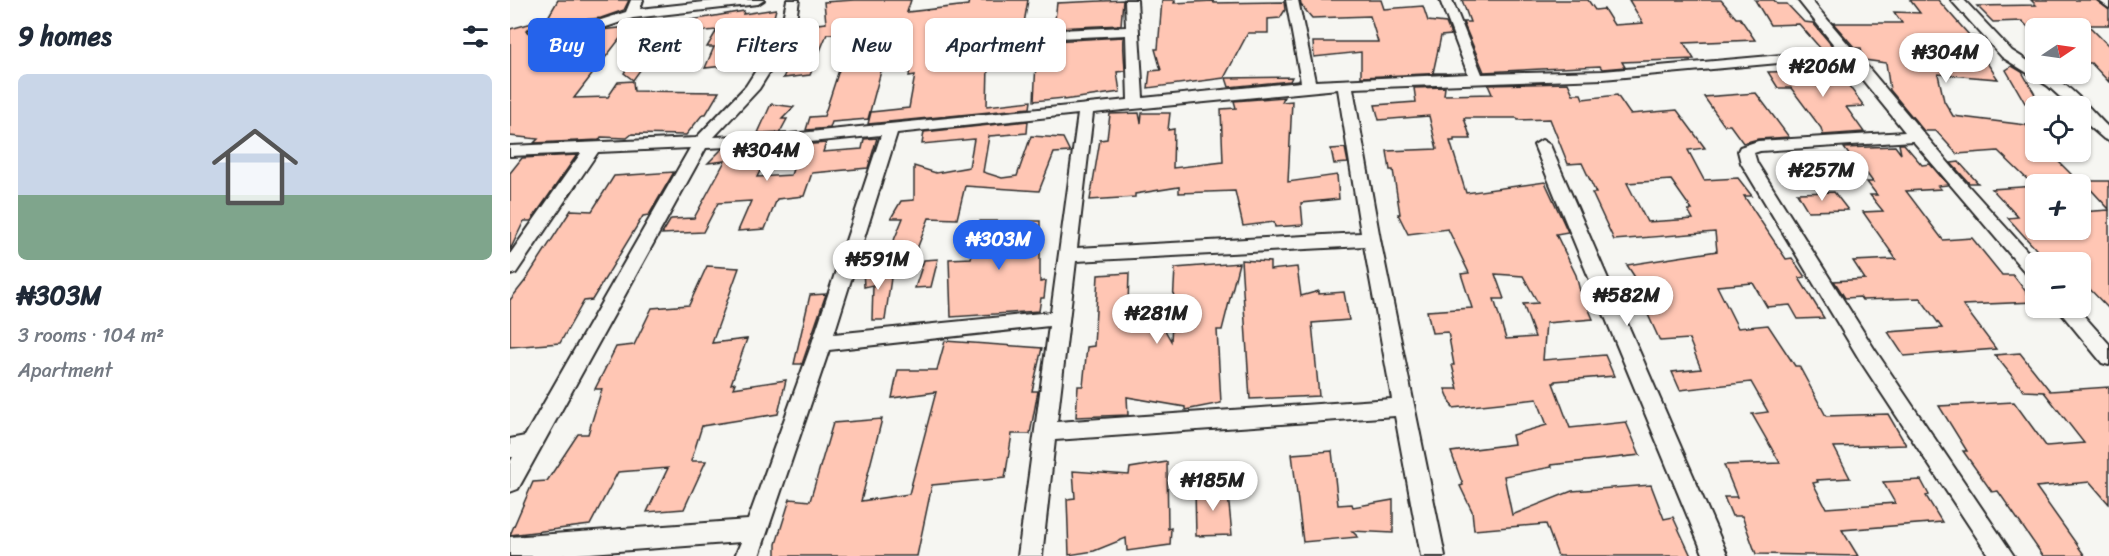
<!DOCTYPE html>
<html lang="en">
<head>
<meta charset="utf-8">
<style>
  :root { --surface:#fff; --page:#f6f6f7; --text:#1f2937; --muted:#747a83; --accent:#2563eb }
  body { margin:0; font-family:Sriracha,sans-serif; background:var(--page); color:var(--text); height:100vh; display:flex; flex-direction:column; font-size:22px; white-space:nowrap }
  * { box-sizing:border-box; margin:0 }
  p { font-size:20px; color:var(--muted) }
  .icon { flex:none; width:33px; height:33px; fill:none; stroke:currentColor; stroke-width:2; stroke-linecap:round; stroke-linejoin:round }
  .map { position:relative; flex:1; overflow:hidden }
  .side { display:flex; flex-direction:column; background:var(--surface); width:510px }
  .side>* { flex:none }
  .guide { position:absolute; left:18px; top:18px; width:570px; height:54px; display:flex; gap:12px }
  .needle { width:39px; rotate:77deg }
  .tools { position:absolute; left:1515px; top:18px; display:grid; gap:12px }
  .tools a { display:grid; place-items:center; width:66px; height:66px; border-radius:9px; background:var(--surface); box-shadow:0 2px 4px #0004; font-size:30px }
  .price { position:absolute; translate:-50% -51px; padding:0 14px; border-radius:21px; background:#fff; color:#222; font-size:20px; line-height:39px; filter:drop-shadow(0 2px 3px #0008) }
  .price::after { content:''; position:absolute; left:50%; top:36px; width:18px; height:14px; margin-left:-9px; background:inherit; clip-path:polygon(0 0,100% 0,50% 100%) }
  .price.active { background:var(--accent); color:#fff }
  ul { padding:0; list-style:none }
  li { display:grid; align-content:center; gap:12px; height:318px; padding:0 18px }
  li span { display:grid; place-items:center; height:186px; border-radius:9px; color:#555 }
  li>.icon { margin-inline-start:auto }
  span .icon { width:108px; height:108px; fill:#fffc; stroke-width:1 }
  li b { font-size:26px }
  h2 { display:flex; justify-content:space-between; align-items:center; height:72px; padding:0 18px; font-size:26px }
  .pill { padding:0 21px; border-radius:9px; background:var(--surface); box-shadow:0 2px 4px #0004; font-size:21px; line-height:54px }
  .pill.active { background:var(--accent); color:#fff }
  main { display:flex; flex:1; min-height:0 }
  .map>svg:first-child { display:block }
</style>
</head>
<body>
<main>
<section class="side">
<h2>9 homes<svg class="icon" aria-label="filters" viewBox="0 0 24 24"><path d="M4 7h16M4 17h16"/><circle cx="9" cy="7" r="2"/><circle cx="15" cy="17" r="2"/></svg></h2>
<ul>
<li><span style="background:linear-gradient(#c9d6e8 65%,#7fa58c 0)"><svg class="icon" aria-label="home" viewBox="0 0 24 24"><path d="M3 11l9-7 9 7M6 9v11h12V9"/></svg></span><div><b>₦303M</b><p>3 rooms · 104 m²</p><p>Apartment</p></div></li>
</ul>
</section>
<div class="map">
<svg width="1599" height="556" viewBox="0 0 1599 556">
  <rect width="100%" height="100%" fill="#f6f6f2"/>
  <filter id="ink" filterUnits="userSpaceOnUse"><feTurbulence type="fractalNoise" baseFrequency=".0167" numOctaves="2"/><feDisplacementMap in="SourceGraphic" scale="12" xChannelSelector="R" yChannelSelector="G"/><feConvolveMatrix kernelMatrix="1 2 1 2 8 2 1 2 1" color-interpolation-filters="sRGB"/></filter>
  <g filter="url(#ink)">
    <!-- building -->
    <g fill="#ffc6b4" stroke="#2b2b2b" stroke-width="1.5" fill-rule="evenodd">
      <polygon points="48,0 119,0 114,10 91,18 25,25 16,30 25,37 119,27 64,98 98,97 108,82 123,81 124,91 209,92 196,114 193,114 176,135 122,134 117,138 91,137 89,140 24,143 28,139 0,136 0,29 37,19"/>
      <polygon points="344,0 401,0 397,12 458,5 459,0 518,0 513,29 482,31 474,35 474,39 482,43 511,42 510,47 542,44 542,41 613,37 615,71 607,72 610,92 554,100 554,98 524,101 526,62 478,66 477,106 521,101 520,108 358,124 361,112 399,108 405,75 399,76 400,68 371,71 358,119 322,122 320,128 296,130 300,117 314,116 330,67 344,66 356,33 317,34 300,75 273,78 290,40 299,39 307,24 316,23 314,2"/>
      <polygon points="613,0 611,25 544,28 547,3"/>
      <polygon points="652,0 665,0 664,3 703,1 704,3 774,2 775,10 770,18 758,19 758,33 738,33 714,78 638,88 640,71 651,70 645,49 648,49"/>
      <polygon points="790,0 871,0 874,9 913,6 918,21 936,23 941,35 931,36 923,73 936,73 851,77 851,52 804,57 803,42 868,42 860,16 802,18 791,5"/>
      <polygon points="952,0 1078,0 1085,10 1094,9 1104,25 1133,23 1119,0 1211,0 1226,18 1230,18 1245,40 1174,43 1184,59 1112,62 1115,67 1092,69 1090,66 974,72 953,22 960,22"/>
      <polygon points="1245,0 1264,0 1267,4 1277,4 1294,22 1303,23 1324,48 1311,49 1289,24 1260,25"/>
      <polygon points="1400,0 1428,0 1460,36 1467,37 1477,51 1469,51 1488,79 1428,74 1434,101 1443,116 1516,125 1523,138 1526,138 1526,152 1539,152 1565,178 1518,180 1488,151 1447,154 1426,131 1414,131 1380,90 1376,63 1354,60 1351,48 1345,48 1323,23 1392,23 1384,12 1410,13"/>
      <polygon points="1521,0 1586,0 1599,10 1599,25 1578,25 1599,46 1599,82 1581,63 1570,63 1570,28 1519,28 1512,21 1483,22 1467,6 1526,5"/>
      <polygon points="266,9 255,52 249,62 195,68 204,47 197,47 207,30 156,34 123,80 114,73 146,23 166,21 164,23 234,11 233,14"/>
      <polygon points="1502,66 1512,72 1531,105 1515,103 1496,70"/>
      <polygon points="1327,70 1354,106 1336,107 1354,132 1313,135 1311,128 1281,88 1268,88 1258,72"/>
      <polygon points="782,77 780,81 719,87 716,78"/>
      <path d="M1058 83 1063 94H1071L1073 99 1107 95 1120 114 1167 110 1195 148 1178 150 1194 180 1228 178 1242 196H1234L1276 259 1282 258 1295 277 1289 278 1314 318 1288 319 1280 305 1257 307 1243 283 1207 286 1228 328 1258 325 1285 366H1289L1316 416 1378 414 1396 445 1324 447 1340 478 1307 480 1308 482 1303 483 1316 508 1385 503 1373 482 1411 480 1419 495 1416 496 1432 522 1332 530 1348 556 1246 554 1232 516H1222L1214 497H1227L1214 465 1270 463 1242 414 1258 412 1241 382 1170 390 1162 372 1191 369 1179 339 1150 341 1130 297 1137 296 1117 265 1207 251 1205 232 1104 240 1082 193H1086L1072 163 1058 164 1040 119 1008 120 1007 118H954L961 139H944V141H940L956 193 1035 182 1058 232 1046 234 1066 275 1072 299 1074 298 1083 319 1036 323 1033 360 1095 355 1104 376 1045 381V383H1043L1060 428 1116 422 1130 455 1041 465 1042 467 994 476 1002 515 1062 491 1141 485 1154 519 1163 517 1181 556H1048L1036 524 964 530 962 511 950 486 953 485 941 452 1004 444 1002 435 1037 425 1027 399 943 408 935 389H948L942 365H944L938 332 922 333 917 311 962 308 951 274 959 273 938 229 898 234 888 214H890L883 170H880L877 151 927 149 919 116 869 120 865 105 906 102 904 88 935 87 934 95 982 94 978 85ZM1161 180 1182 210H1178L1183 219 1137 222 1117 183ZM985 274 1013 276 1028 303 1013 304 1025 337 996 339 984 299H994Z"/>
      <polygon points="1246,93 1279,137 1248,139 1233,143 1220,125 1214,125 1194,97"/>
      <polygon points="774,97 772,102 782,101 778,182 827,175 829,199 791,203 793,225 765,227 764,222 733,226 725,191 669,193 669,187 625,194 625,197 580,200 590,140 597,139 600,114 629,113 631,123 632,113 660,113 658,130 664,129 663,168 713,162 711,109 726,108 724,101"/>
      <polygon points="261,104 284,107 272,119 277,119 270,132 248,133"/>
      <polygon points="518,121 517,133 479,136 473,172 492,178 507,176 521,136 553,138 560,152 544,153 529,191 455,186 447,219 419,218 405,254 378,255 393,218 381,218 391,201 404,200 404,166 426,173 459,167 464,139 412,144 414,132"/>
      <polygon points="367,138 358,168 302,173 294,196 267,199 255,229 228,231 241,201 208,203 193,232 152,234 161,219 184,218 215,161 198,163 212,149 232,149 239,151 241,148 262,147 247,177 281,175 291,145 316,143 313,152 352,149 354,139"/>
      <polygon points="1389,144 1394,144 1412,165 1420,164 1438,185 1428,186 1431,189 1396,191 1433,240 1462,238 1492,275 1503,275 1524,302 1453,305 1486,349 1394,356 1378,332 1432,328 1410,298 1352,300 1350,297 1335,298 1324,281 1355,279 1343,261 1386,259 1353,212 1373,211 1360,195 1367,195 1357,182 1363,182 1344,156 1340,156 1334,148 1385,146 1391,154"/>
      <polygon points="835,148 838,163 824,164 821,149"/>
      <polygon points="67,155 21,221 14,221 0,250 0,173 12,158"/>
      <polygon points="1449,162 1468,183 1459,183 1441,163"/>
      <polygon points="164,172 139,215 133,216 82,300 74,301 50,343 0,347 0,300 15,281 61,210 82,211 104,176"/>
      <polygon points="1573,181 1599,181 1599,209"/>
      <polygon points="1526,186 1526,230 1570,230 1570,212 1599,210 1599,309 1570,279 1570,262 1541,262 1533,257 1498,218 1508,217 1482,189"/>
      <polygon points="1324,192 1338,210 1298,211 1287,193"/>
      <polygon points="470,221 530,221 530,282 536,281 534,298 531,298 529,311 441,317 439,259 461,258"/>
      <polygon points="428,259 421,287 405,288 414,260"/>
      <polygon points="731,260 760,262 760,270 787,267 791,296 809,291 809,294 834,292 839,320 802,323 809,396 740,399"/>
      <polygon points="729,263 712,330 707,330 711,403 675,410 675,407 617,397 618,415 566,417 568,386 573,386 577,347 584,346 588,275 619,273 618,305 639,327 647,316 661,341 665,268"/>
      <polygon points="197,266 229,268 202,343 237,339 221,384 225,383 223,388 276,380 268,414 192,426 181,461 196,461 174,509 137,512 158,468 108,472 80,525 0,535 23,482 37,481 68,434 78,434 92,389 85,389 106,347 124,345 142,308 179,305"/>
      <polygon points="353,268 382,271 375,320 362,320 363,285 354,287"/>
      <polygon points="316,294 292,364 284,364 300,295"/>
      <polygon points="435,341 532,348 522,391 528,391 520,434 502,434 495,478 422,485 407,556 266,556 266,544 280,499 300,501 323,423 372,419 351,501 399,494 426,392 382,398 388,370 427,370"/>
      <polygon points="1510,353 1540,391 1599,387 1599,504 1580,482 1526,487 1575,556 1533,556 1488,491 1482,492 1453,451 1457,451 1429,406 1504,402 1536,446 1574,443 1534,392 1514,391 1485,355"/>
      <polygon points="822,451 828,505 842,504 843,507 883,500 883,533 842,531 848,537 793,542 782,454"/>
      <polygon points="657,462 658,529 661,528 660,545 617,551 616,538 584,551 559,555 557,499 565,498 563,471 619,475 620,468"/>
      <polygon points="717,484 722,535 686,536 685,490"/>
    </g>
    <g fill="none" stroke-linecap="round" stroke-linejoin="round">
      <defs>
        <g id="minor">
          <polygon points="121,0 133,0 130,9 213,0 254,0 248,4 123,18 93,28 25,35 18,31 25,27 91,20 116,12"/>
          <path d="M277 0H289L284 33 249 89 204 137 280 134 618 100 616 35 482 41 475 37 482 33 616 27 615 0H627L633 98 791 82 776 0H788L805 81 958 74 930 0H942L972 74 1093 71 1328 50 1288 0H1301L1453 180 1527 262 1526 279 1520 278 1403 141 1250 151 1244 153 1247 163 1365 350 1504 556H1479L1351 362 1231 163 1228 151 1230 147 1248 141 1395 132 1334 57 1093 79 843 88 870 239 935 556H911L885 416 545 440 532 556H508L539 326 319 350 249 556H225L231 542 39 556H0V537L238 520 302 343 371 135 280 144 196 148 8 489 0 492V462L3 457H0V439L15 436 180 148 88 152 6 273 0 275V254L71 153 0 156V146L186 138 236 86 270 33ZM828 89 851 233 567 248 583 113ZM568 114 541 312 324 334 387 133ZM854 246 882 399 547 422 566 261Z"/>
          <path d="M1441 0H1454L1502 51 1526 66V74C1554 74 1579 109 1599 128V141L1594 139 1570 118V106H1560L1538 86 1492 57Z"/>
          <polygon points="1588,0 1599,0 1599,8"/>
          <polygon points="1032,140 1040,145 1218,556 1194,556 1024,145"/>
          <polygon points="1547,308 1567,308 1599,344 1599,365 1592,363"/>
        </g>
      </defs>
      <!-- minor casing -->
      <use href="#minor" stroke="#2b2b2b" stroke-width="4"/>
      <!-- minor -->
      <use href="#minor" fill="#f6f6f2" fill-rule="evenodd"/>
    </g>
  </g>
</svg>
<div class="tools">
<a><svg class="needle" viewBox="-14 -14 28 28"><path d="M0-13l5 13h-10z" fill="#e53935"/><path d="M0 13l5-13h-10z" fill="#747a83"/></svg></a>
<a><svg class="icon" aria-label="locate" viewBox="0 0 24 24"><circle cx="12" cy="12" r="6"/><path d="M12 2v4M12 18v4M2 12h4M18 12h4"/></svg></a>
<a>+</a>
<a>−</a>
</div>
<b class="price" style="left:1436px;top:84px">₦304M</b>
<b class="price" style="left:1313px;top:98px">₦206M</b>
<b class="price" style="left:257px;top:182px">₦304M</b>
<b class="price" style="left:1312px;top:202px">₦257M</b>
<b class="price active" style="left:489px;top:271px">₦303M</b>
<b class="price" style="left:368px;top:291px">₦591M</b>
<b class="price" style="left:1117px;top:327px">₦582M</b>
<b class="price" style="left:647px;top:345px">₦281M</b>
<b class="price" style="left:703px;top:512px">₦185M</b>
<div class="guide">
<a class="pill active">Buy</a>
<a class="pill">Rent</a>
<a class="pill">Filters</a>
<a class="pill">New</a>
<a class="pill">Apartment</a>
</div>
</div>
</main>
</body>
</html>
